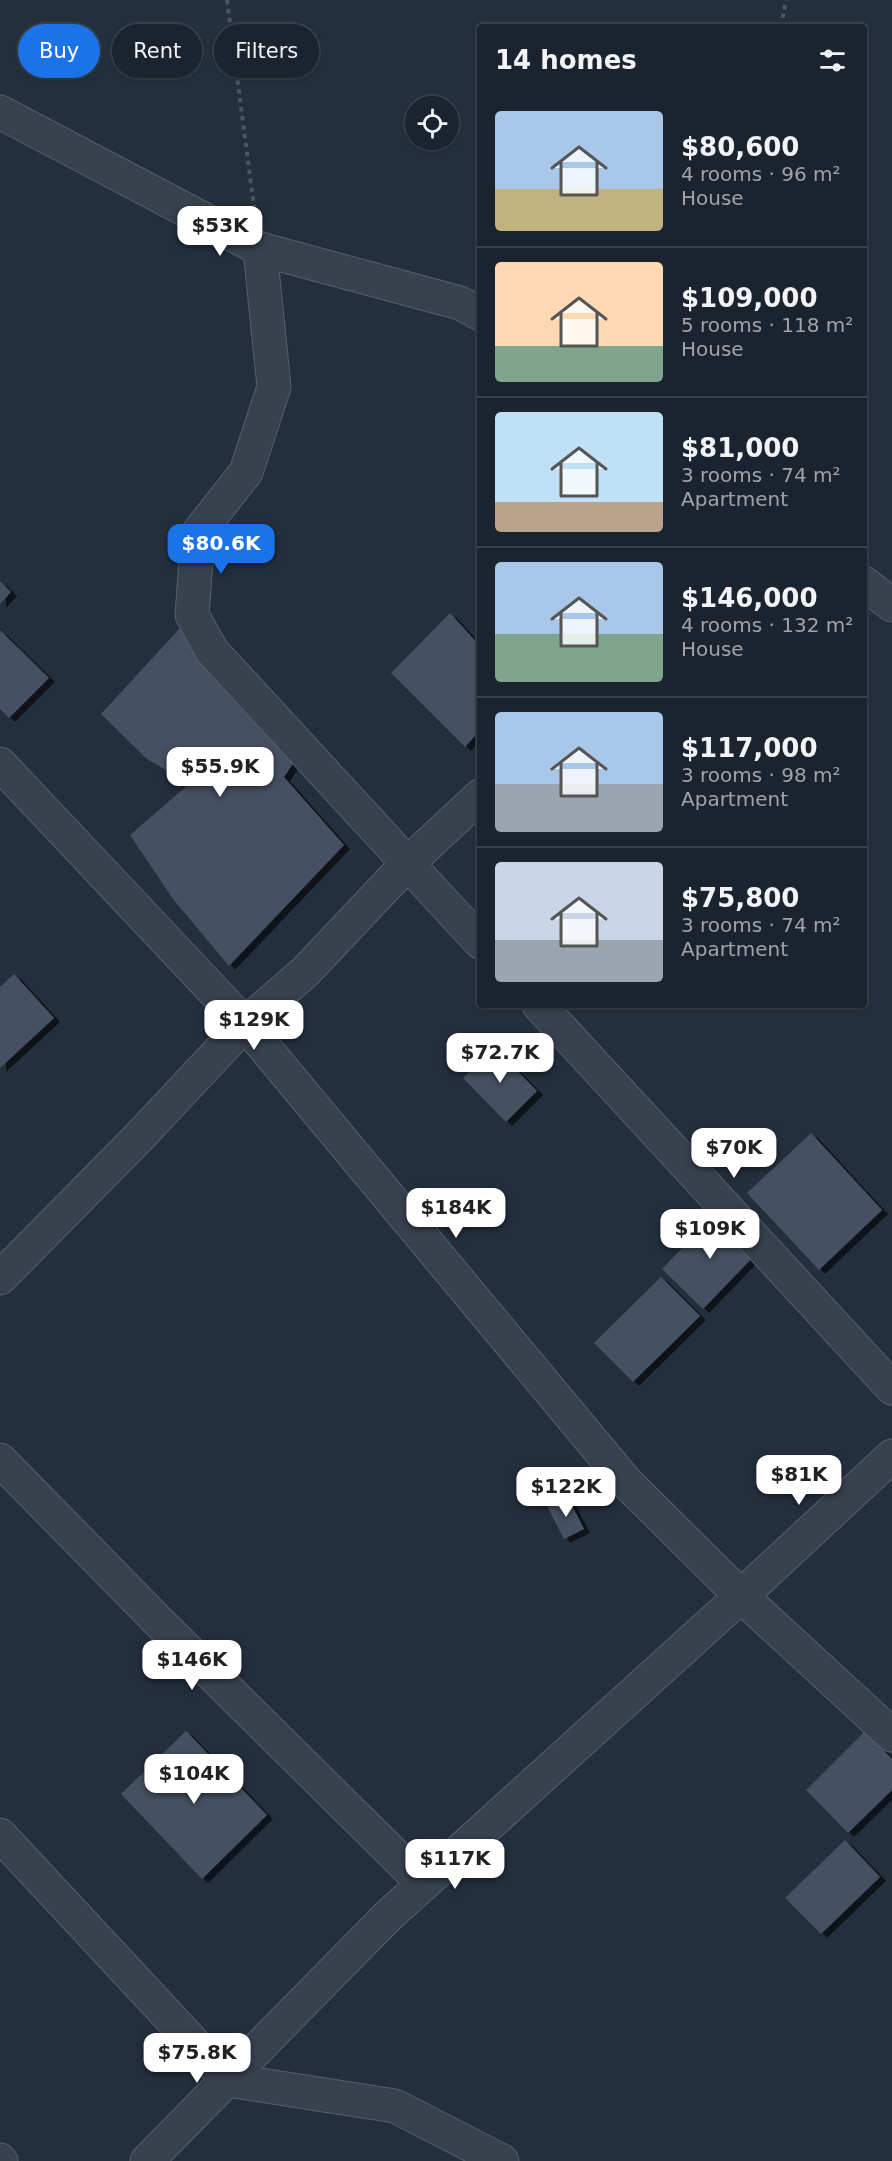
<!DOCTYPE html>
<html lang="en">
<head>
<meta charset="utf-8">
<style>
  :root { --surface:#1b232e; --page:#282f3a; --text:#f1f3f6; --muted:#a0a4aa; --line:#39404a; --accent:#1a73e8 }
  body { margin:0; font-family:"DejaVu Sans",sans-serif; background:var(--page); color:var(--text); height:100vh; display:flex; flex-direction:column; font-size:22px; white-space:nowrap }
  * { box-sizing:border-box; margin:0 }
  p { font-size:20px; color:var(--muted) }
  .icon { flex:none; width:33px; height:33px; fill:none; stroke:currentColor; stroke-width:2; stroke-linecap:round; stroke-linejoin:round }
  .map { position:relative; flex:1; overflow:hidden }
  .side { position:absolute; left:477px; top:24px; width:390px; height:984px; display:flex; flex-direction:column; background:var(--surface); border-radius:6px; box-shadow:0 2px 4px #0004,0 0 0 2px var(--line) }
  .side>* { flex:none }
  .banner { position:absolute; left:18px; top:24px; width:369px; height:54px; display:flex; gap:12px }
  .tools { position:absolute; left:405px; top:96px; display:grid; gap:12px }
  .tools a { display:grid; place-items:center; width:54px; height:54px; border-radius:50%; background:var(--surface); box-shadow:0 2px 4px #0004,0 0 0 2px var(--line); font-size:30px }
  .price { position:absolute; translate:-50% -51px; padding:0 14px; border-radius:12px; background:#fff; color:#222; font-size:20px; line-height:39px; filter:drop-shadow(0 2px 3px #0008) }
  .price::after { content:''; position:absolute; left:50%; top:36px; width:18px; height:14px; margin-left:-9px; background:inherit; clip-path:polygon(0 0,100% 0,50% 100%) }
  .price.active { background:var(--accent); color:#fff }
  ul { padding:0; list-style:none }
  li { display:flex; align-items:center; gap:18px; height:150px; padding:0 18px }
  li+li { border-top:2px solid var(--line) }
  li span { display:grid; place-items:center; flex:none; width:168px; height:120px; border-radius:6px; color:#555 }
  li>.icon { margin-inline-start:auto }
  span .icon { width:72px; height:72px; fill:#fffc; stroke-width:1 }
  li b { font-size:26px }
  h2 { display:flex; justify-content:space-between; align-items:center; height:72px; padding:0 18px; font-size:26px }
  .chip { padding:0 21px; border-radius:27px; background:var(--surface); box-shadow:0 2px 4px #0004,0 0 0 2px var(--line); font-size:21px; line-height:54px }
  .chip.active { background:var(--accent); color:#fff }
  .map>svg:first-child { display:block }
</style>
</head>
<body>
<div class="map">
<svg width="892" height="2161" viewBox="0 0 892 2161">
  <defs>
    <filter id="shadow"><feDropShadow dx="6" dy="4" stdDeviation="0" flood-color="#0009"/></filter>
  </defs>
  <rect width="100%" height="100%" fill="#242f3e"/>
  <!-- building -->
  <g fill="#455162" filter="url(#shadow)">
    <polygon points="0,581 11,592 0,604"/>
    <polygon points="450,613 480,646 480,730 465,747 391,673"/>
    <polygon points="182,626 300,753 284,777 344,845 229,966 173,899 130,835 189,784 147,759 101,714"/>
    <polygon points="0,630 49,678 9,718 0,709"/>
    <polygon points="14,974 54,1018 0,1068 0,987"/>
    <polygon points="494,1047 537,1091 506,1122 463,1078"/>
    <polygon points="811,1133 882,1210 819,1270 747,1193"/>
    <polygon points="717,1212 758,1252 703,1309 662,1269"/>
    <polygon points="661,1277 700,1316 633,1382 594,1343"/>
    <polygon points="567,1496 584,1529 564,1539 547,1506"/>
    <polygon points="186,1731 267,1815 202,1879 121,1794"/>
    <polygon points="865,1731 892,1759 892,1790 848,1833 806,1790"/>
    <polygon points="845,1840 880,1877 821,1934 785,1898"/>
  </g>
  <g fill="none" stroke-linecap="round" stroke-linejoin="round">
    <defs>
      <g id="minor">
        <polyline points="0,112 260,249 460,303 480,314"/>
        <polyline points="260,249 274,387 246,472 198,533 192,615 212,651 480,942"/>
        <polyline points="864,583 892,605"/>
        <polyline points="0,764 245,1024 626,1482 741,1596 892,1735"/>
        <polyline points="539,1005 892,1388"/>
        <polyline points="0,1278 140,1136 245,1024 305,972 408,863 480,796"/>
        <polyline points="0,1460 156,1619 424,1884"/>
        <polyline points="0,1835 228,2080 395,2106 502,2161"/>
        <polyline points="0,2160 1,2161"/>
        <polyline points="147,2161 387,1917 741,1596 892,1456"/>
      </g>
    </defs>
    <!-- minor casing -->
    <use href="#minor" stroke="#565f6c" stroke-width="35"/>
    <!-- path -->
    <g stroke="#44595c" stroke-width="4" stroke-dasharray="4.5 4.5" stroke-linecap="butt">
      <polyline points="227,0 254,207"/>
      <polyline points="781,27 786,0"/>
    </g>
    <!-- minor -->
    <use href="#minor" stroke="#38414e" stroke-width="33"/>
  </g>
</svg>
<div class="tools">
<a><svg class="icon" aria-label="locate" viewBox="0 0 24 24"><circle cx="12" cy="12" r="6"/><path d="M12 2v4M12 18v4M2 12h4M18 12h4"/></svg></a>
</div>
<b class="price" style="left:220px;top:257px">$53K</b>
<b class="price active" style="left:221px;top:575px">$80.6K</b>
<b class="price" style="left:220px;top:798px">$55.9K</b>
<b class="price" style="left:254px;top:1051px">$129K</b>
<b class="price" style="left:500px;top:1084px">$72.7K</b>
<b class="price" style="left:734px;top:1179px">$70K</b>
<b class="price" style="left:456px;top:1239px">$184K</b>
<b class="price" style="left:710px;top:1260px">$109K</b>
<b class="price" style="left:799px;top:1506px">$81K</b>
<b class="price" style="left:566px;top:1518px">$122K</b>
<b class="price" style="left:192px;top:1691px">$146K</b>
<b class="price" style="left:194px;top:1805px">$104K</b>
<b class="price" style="left:455px;top:1890px">$117K</b>
<b class="price" style="left:197px;top:2084px">$75.8K</b>
<div class="banner">
<a class="chip active">Buy</a>
<a class="chip">Rent</a>
<a class="chip">Filters</a>
</div>
<section class="side">
<h2>14 homes<svg class="icon" aria-label="filters" viewBox="0 0 24 24"><path d="M4 7h16M4 17h16"/><circle cx="9" cy="7" r="2"/><circle cx="15" cy="17" r="2"/></svg></h2>
<ul>
<li><span style="background:linear-gradient(#a9c7e8 65%,#c2b280 0)"><svg class="icon" aria-label="home" viewBox="0 0 24 24"><path d="M3 11l9-7 9 7M6 9v11h12V9"/></svg></span><div><b>$80,600</b><p>4 rooms · 96 m²</p><p>House</p></div></li>
<li><span style="background:linear-gradient(#ffd9b3 70%,#7fa58c 0)"><svg class="icon" aria-label="home" viewBox="0 0 24 24"><path d="M3 11l9-7 9 7M6 9v11h12V9"/></svg></span><div><b>$109,000</b><p>5 rooms · 118 m²</p><p>House</p></div></li>
<li><span style="background:linear-gradient(#bfe0f5 75%,#b9a48a 0)"><svg class="icon" aria-label="home" viewBox="0 0 24 24"><path d="M3 11l9-7 9 7M6 9v11h12V9"/></svg></span><div><b>$81,000</b><p>3 rooms · 74 m²</p><p>Apartment</p></div></li>
<li><span style="background:linear-gradient(#a9c7e8 60%,#7fa58c 0)"><svg class="icon" aria-label="home" viewBox="0 0 24 24"><path d="M3 11l9-7 9 7M6 9v11h12V9"/></svg></span><div><b>$146,000</b><p>4 rooms · 132 m²</p><p>House</p></div></li>
<li><span style="background:linear-gradient(#a9c7e8 60%,#9aa5b1 0)"><svg class="icon" aria-label="home" viewBox="0 0 24 24"><path d="M3 11l9-7 9 7M6 9v11h12V9"/></svg></span><div><b>$117,000</b><p>3 rooms · 98 m²</p><p>Apartment</p></div></li>
<li><span style="background:linear-gradient(#c9d6e8 65%,#9aa5b1 0)"><svg class="icon" aria-label="home" viewBox="0 0 24 24"><path d="M3 11l9-7 9 7M6 9v11h12V9"/></svg></span><div><b>$75,800</b><p>3 rooms · 74 m²</p><p>Apartment</p></div></li>
</ul>
</section>
</div>
</body>
</html>
